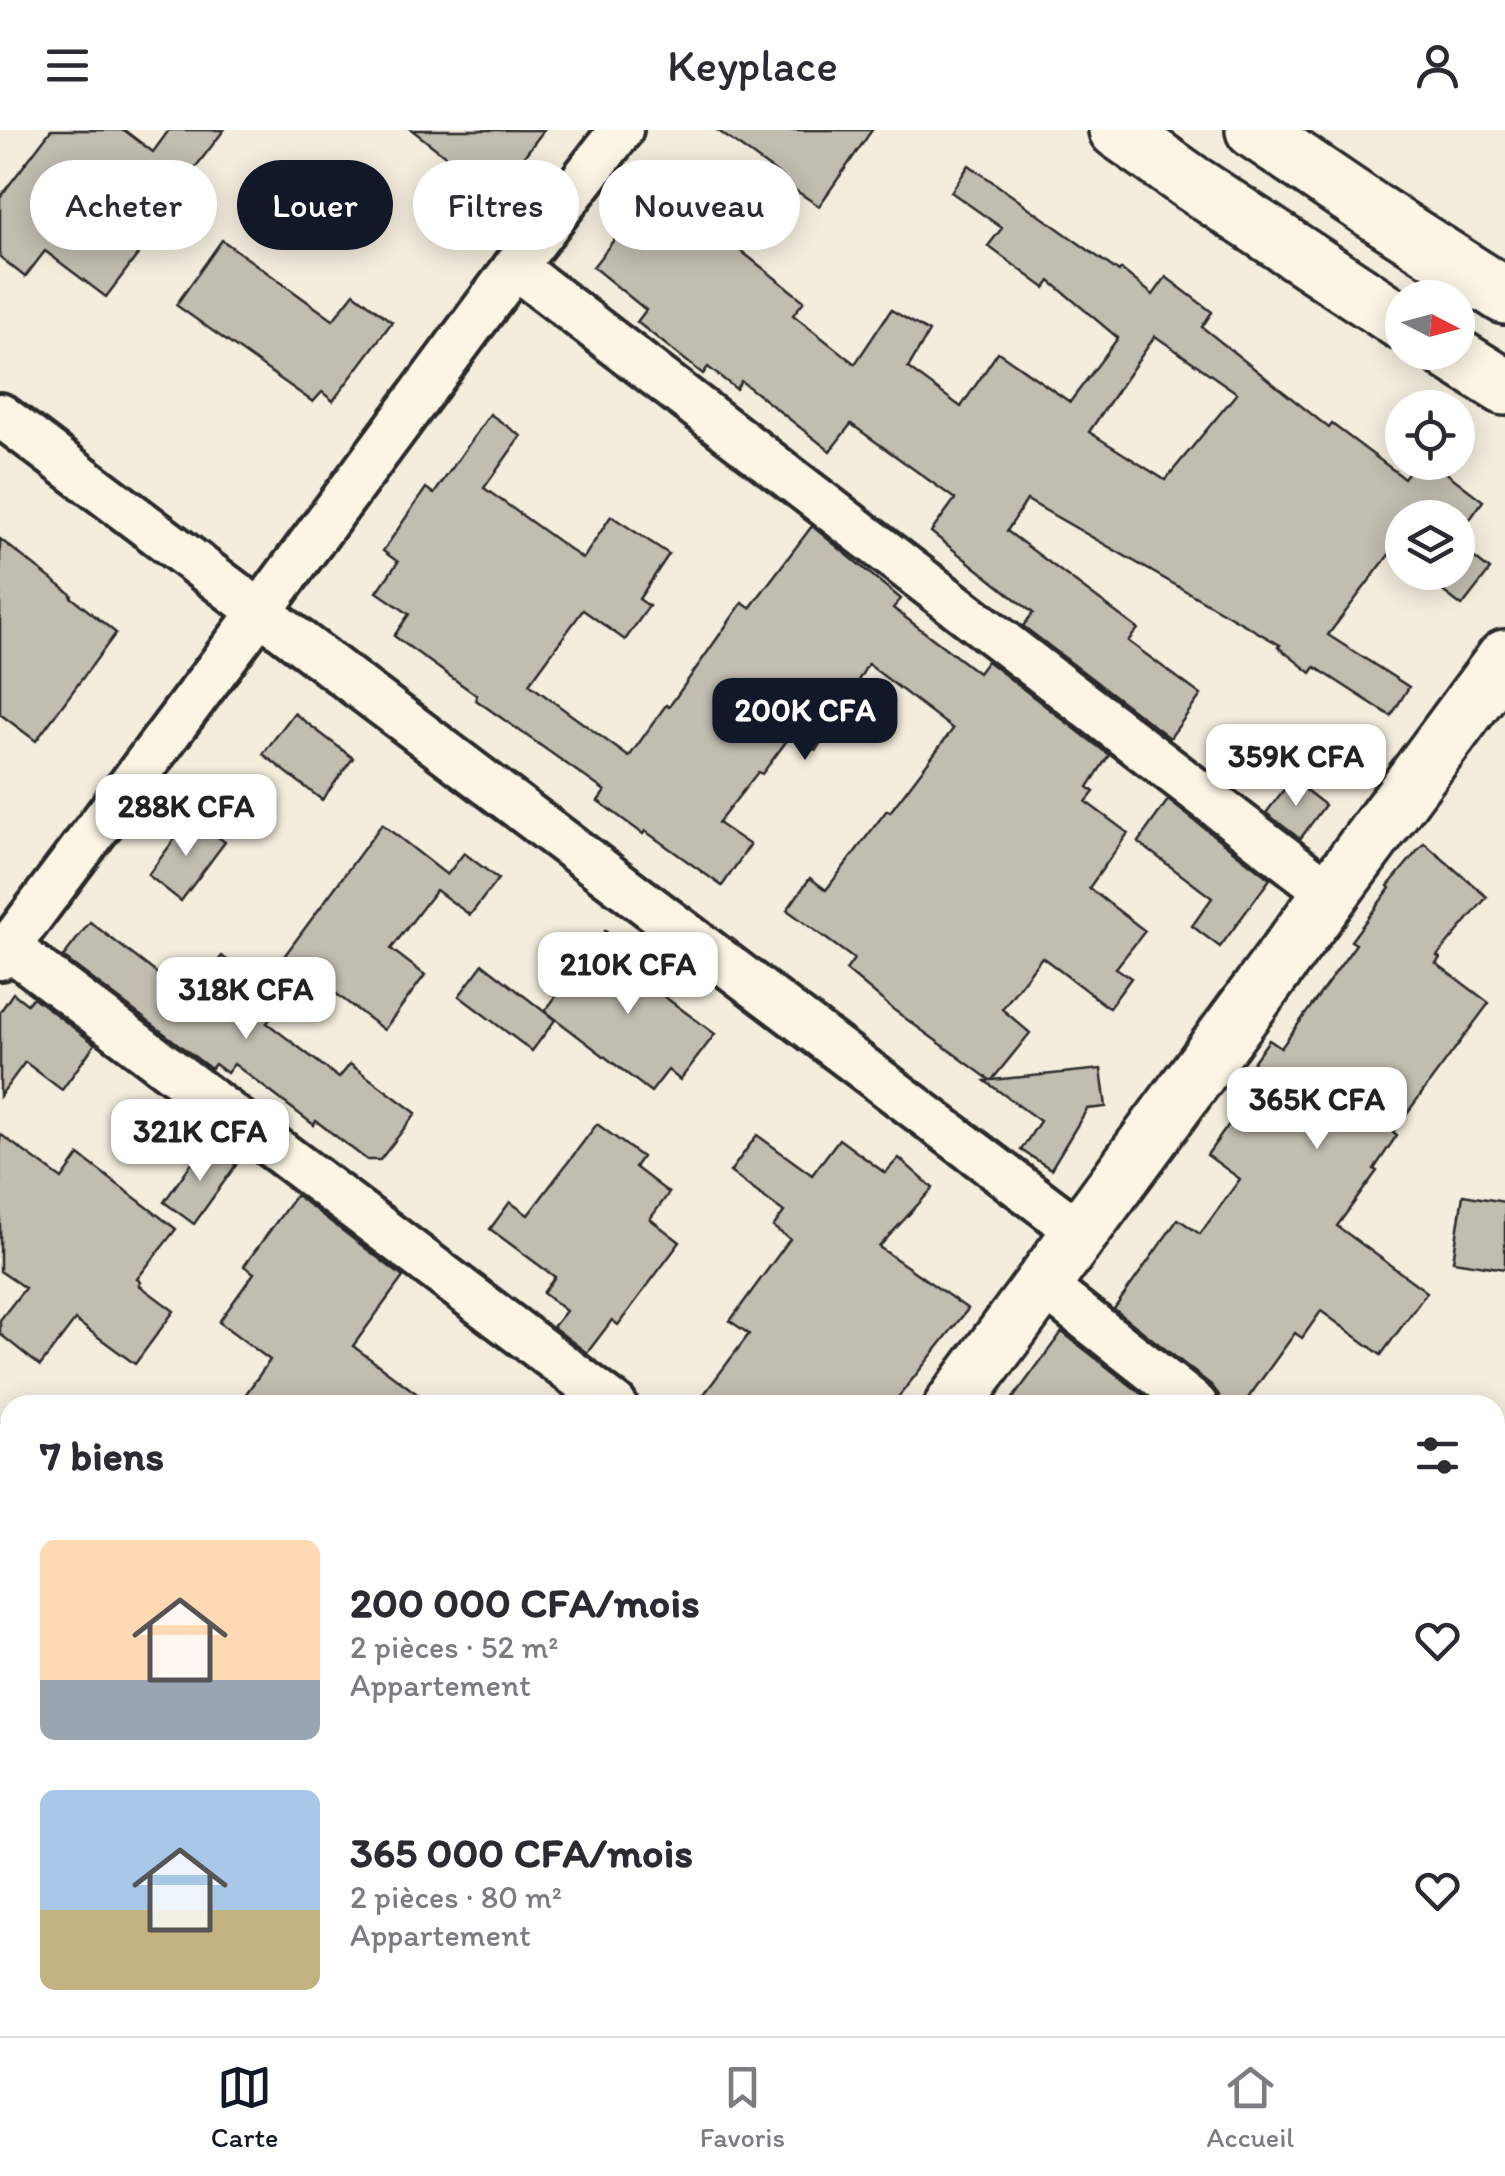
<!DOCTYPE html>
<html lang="fr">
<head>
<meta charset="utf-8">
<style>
  :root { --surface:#fff; --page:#f7f7f7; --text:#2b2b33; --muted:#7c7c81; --line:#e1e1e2; --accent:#111827 }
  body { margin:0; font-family:Itim,sans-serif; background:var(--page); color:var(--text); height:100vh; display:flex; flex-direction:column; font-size:38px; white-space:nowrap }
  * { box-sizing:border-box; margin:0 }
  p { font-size:32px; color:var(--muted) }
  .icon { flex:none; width:55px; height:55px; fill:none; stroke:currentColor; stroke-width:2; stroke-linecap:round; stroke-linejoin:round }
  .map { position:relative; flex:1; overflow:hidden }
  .panel { position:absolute; left:0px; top:1265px; width:1505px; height:642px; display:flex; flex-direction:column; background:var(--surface); border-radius:30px 30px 0 0; box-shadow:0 5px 25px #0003 }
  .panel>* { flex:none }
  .top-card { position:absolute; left:30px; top:30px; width:1000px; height:90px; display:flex; gap:20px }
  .needle { width:65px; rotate:96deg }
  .buttons { position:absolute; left:1385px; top:150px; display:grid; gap:20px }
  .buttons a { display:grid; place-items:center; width:90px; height:90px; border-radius:50%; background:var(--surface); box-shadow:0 5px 25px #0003; font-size:50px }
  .price { position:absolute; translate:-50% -85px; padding:0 22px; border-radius:20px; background:#fff; color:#222; font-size:32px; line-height:65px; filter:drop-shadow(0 2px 5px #0008) }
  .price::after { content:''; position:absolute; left:50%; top:60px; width:30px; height:22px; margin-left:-15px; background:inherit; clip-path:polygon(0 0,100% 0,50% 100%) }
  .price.selected { background:var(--accent); color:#fff }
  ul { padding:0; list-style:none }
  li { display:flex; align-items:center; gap:30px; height:250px; padding:0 40px }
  li span { display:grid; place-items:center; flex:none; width:280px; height:200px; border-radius:15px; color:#555 }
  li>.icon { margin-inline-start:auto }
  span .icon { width:120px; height:120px; fill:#fffc; stroke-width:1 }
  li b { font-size:42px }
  h2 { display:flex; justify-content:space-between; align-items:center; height:120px; padding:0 40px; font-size:42px }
  .chip { padding:0 35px; border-radius:45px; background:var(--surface); box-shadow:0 5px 25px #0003; font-size:35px; line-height:90px }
  .chip.selected { background:var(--accent); color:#fff }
  header { display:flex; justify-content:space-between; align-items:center; height:130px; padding:0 40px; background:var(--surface); font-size:45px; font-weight:600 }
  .tabs { display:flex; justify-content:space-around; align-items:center; height:140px; border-top:2px solid var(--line); background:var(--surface); font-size:28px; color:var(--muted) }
  .tabs a { display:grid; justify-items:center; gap:5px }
  .tabs .selected { color:var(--accent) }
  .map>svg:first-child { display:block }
</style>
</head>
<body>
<header><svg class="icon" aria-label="menu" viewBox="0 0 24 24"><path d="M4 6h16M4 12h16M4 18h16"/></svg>Keyplace<svg class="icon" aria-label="person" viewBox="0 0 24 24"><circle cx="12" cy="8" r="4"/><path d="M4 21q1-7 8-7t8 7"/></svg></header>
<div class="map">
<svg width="1505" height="1906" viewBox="0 0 1505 1906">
  <rect width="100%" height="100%" fill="#f4edde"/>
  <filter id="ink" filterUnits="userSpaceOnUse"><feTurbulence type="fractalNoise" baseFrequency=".01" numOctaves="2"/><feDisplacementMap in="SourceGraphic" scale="20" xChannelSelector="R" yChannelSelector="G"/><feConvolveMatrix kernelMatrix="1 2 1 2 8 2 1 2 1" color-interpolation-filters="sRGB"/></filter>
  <g filter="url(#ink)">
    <!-- building -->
    <g fill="#c2bdb1" stroke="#2b2b2b" stroke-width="2.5" fill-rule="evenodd">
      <polygon points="51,0 124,0 153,22 169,0 224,0 139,111 145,115 106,167 45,121 25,147 0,127 0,67"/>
      <polygon points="412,0 544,0 516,37 518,39 497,66"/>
      <polygon points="717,0 872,0 819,76 783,52 785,49"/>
      <path d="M969 35 1119 142 1121 139 1153 165 1166 147 1212 182 1202 197 1329 298 1332 294 1404 348 1416 332H1432L1483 371 1458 406V388H1402V430L1391 422 1328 505 1409 557 1391 586 1315 537 1311 543 1278 517 1280 515 1027 370 1007 401 1138 499 1128 511 1201 565 1170 608 1023 496 1033 483 931 402 955 369 851 294 830 321 741 251 736 259 708 237 703 244 637 192 646 180 593 137 657 54 804 171 793 185 855 234 891 180 929 202 908 238 961 277 998 222 1070 272 1118 208 1050 151 1045 158 988 116 1002 98 951 62ZM1155 206 1237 263 1165 350 1089 302Z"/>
      <polygon points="222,110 333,190 354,163 392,192 333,271 322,262 313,272 176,175"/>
      <polygon points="490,284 521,306 484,358 583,429 611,386 669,424 639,469 649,476 625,510 583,480 529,554 629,627 666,575 669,577 742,473 750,478 812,396 901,469 893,478 978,543 987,531 1109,625 1088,657 1094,662 1086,672 1128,703 1089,758 1145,801 1116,838 1131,848 1109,878 1042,827 1002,879 1030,903 992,950 1101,939 1106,977 1087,979 1051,1039 1021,1020 1040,991 985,951 990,950 894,880 846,840 854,829 787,780 810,748 826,760 887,680 890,682 953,599 868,534 816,620 791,605 762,644 758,642 718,693 750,715 722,756 645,701 643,704 598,671 605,661 476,570 476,565 394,506 409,484 377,462 398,432 383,421 426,358 434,364"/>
      <polygon points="0,409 72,465 71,467 116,503 36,611 0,584"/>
      <polygon points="1458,415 1490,440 1462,476 1418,442 1458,442"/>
      <polygon points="294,583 353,628 322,670 263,624"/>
      <polygon points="235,648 267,673 242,705 210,680"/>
      <polygon points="1292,649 1325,675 1300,709 1266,683"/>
      <polygon points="1168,670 1270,749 1220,817 1192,796 1212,768 1138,712"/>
      <polygon points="191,687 225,712 181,771 148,745"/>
      <polygon points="382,694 447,745 464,723 498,749 470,785 436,760 391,819 425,845 384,900 285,825"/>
      <polygon points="1424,713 1487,767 1437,826 1440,828 1436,833 1489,873 1393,1002 1397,1005 1374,1039 1377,1041 1337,1096 1427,1162 1381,1225 1321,1181 1302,1208 1295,1203 1243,1275 1220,1275 1219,1265 1211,1255 1114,1179 1178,1089 1200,1104 1240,1049 1207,1025 1242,976 1228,967 1269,910 1281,918 1356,814 1351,811 1390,758 1388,756"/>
      <polygon points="90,792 189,868 222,826 281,874 267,893 339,948 350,934 416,983 380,1030 367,1030 316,991 314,995 234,934 227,943 215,934 211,939 63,827"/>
      <polygon points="605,801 641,829 631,842 715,904 680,950 668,940 651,962 545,881"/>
      <polygon points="483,834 555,890 532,921 459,866"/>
      <polygon points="13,863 27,874 33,867 95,914 62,960 25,932 0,966 0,882"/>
      <polygon points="597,994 642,1027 635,1037 669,1063 650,1089 680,1112 618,1195 612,1190 587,1223 553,1197 566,1181 543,1163 555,1147 490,1099 510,1072 528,1085"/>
      <polygon points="0,1004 62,1049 79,1025 176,1099 137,1149 141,1152 139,1155 174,1181 135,1234 75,1190 40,1236 0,1204 0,1190 25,1158 0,1141"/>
      <polygon points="757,1005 812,1045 839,1009 885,1043 899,1028 933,1058 879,1117 968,1179 892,1275 696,1275 749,1204 730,1191 790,1109 773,1097 784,1082 730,1042"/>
      <polygon points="206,1013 236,1035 194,1094 164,1072"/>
      <polygon points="296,1065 403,1147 353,1216 432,1275 238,1275 270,1230 219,1192 254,1143 244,1136"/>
      <polygon points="1463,1065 1505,1072 1505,1139 1453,1131"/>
      <polygon points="1062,1202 1156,1275 1008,1275"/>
    </g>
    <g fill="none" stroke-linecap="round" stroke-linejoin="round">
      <defs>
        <g id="street">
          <polyline points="515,137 1330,763"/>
          <polyline points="0,285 1081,1103"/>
          <polyline points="8,817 615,1275"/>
          <polyline points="0,828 259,483 515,137 621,0"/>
          <polyline points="1043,1155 1196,1275"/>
          <polyline points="0,1316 10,1323"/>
          <polyline points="0,1803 10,1810"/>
          <polyline points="1495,1859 1505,1866"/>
          <polyline points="128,1898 139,1906"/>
          <polyline points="808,1898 820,1906"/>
          <polyline points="1269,1906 1271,1898"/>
        </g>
        <g id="secondary">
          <polyline points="953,1275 1505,528"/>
          <polyline points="484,1906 490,1898"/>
        </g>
        <g id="highway">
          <polyline points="1117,0 1190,52 1402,192"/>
          <polyline points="1254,0 1370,79 1505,166"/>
          <polyline points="1449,222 1505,257"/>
        </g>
      </defs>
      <!-- street casing -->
      <use href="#street" stroke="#2b2b2b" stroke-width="50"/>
      <!-- secondary casing -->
      <use href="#secondary" stroke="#2b2b2b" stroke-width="62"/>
      <!-- highway casing -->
      <use href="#highway" stroke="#2b2b2b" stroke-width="62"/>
      <!-- street -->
      <use href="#street" stroke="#fcf5e5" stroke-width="42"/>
      <!-- secondary -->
      <use href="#secondary" stroke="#fcf5e5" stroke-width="55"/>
      <!-- highway -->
      <use href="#highway" stroke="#fcf5e5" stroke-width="55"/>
    </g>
  </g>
</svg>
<div class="buttons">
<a><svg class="needle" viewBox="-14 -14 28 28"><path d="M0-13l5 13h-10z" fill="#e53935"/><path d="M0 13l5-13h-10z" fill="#7c7c81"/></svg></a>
<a><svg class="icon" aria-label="locate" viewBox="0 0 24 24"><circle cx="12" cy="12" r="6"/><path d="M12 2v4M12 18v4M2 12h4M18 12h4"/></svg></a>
<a><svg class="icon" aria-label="layers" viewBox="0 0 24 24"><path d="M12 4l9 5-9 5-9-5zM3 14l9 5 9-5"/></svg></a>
</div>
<b class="price selected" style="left:805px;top:633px">200K CFA</b>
<b class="price" style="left:1296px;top:679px">359K CFA</b>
<b class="price" style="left:186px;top:729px">288K CFA</b>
<b class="price" style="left:628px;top:887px">210K CFA</b>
<b class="price" style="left:246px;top:912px">318K CFA</b>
<b class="price" style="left:1317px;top:1022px">365K CFA</b>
<b class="price" style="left:200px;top:1054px">321K CFA</b>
<div class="top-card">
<a class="chip">Acheter</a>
<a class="chip selected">Louer</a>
<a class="chip">Filtres</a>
<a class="chip">Nouveau</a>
</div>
<section class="panel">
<h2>7 biens<svg class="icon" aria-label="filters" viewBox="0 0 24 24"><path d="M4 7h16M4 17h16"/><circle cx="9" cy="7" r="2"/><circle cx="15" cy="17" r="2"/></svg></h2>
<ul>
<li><span style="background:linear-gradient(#ffd9b3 70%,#9aa5b1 0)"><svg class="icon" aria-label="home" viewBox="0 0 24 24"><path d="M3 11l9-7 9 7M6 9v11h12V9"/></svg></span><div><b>200 000 CFA/mois</b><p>2 pièces · 52 m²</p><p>Appartement</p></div><svg class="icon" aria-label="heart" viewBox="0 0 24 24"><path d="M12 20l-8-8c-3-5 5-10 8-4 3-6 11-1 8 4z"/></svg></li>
<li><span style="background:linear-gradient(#a9c7e8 60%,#c2b280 0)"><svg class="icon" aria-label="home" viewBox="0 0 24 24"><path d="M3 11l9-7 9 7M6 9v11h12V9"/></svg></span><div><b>365 000 CFA/mois</b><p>2 pièces · 80 m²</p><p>Appartement</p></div><svg class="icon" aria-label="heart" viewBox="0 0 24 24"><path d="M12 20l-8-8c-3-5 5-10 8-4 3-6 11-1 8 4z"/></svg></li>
</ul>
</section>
</div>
<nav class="tabs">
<a class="selected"><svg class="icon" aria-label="map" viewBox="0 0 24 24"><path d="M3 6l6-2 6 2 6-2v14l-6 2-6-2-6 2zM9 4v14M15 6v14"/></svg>Carte</a>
<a><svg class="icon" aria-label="saved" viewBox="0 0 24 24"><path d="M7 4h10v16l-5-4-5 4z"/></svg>Favoris</a>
<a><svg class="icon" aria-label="home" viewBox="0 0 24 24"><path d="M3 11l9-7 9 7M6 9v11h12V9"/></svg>Accueil</a>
</nav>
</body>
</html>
